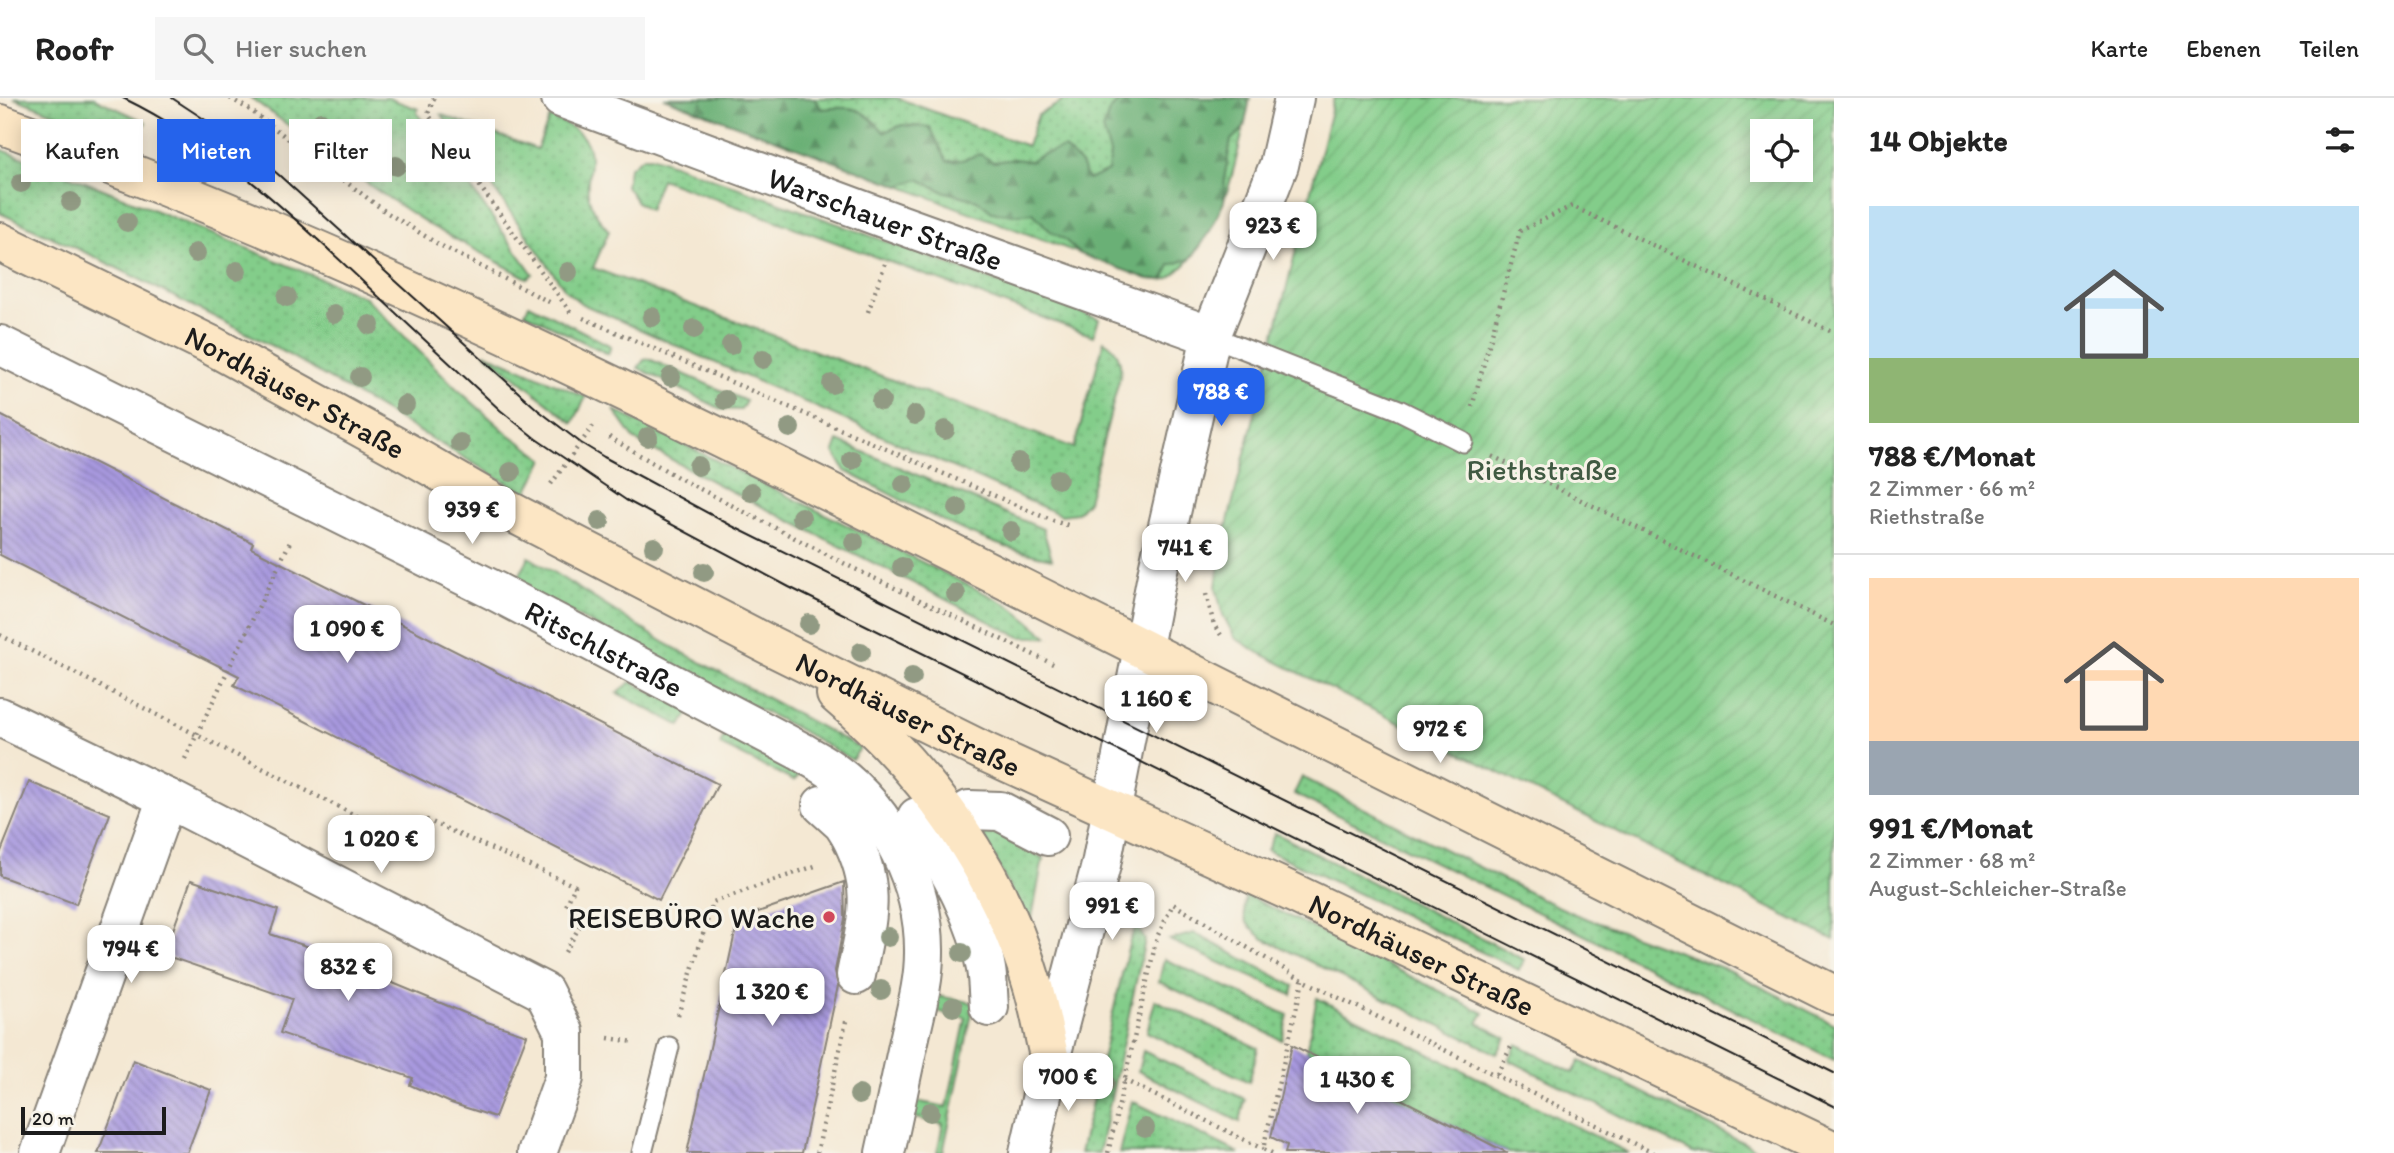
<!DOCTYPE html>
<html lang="de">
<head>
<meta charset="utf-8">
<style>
  :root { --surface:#fff; --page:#f6f6f6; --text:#222; --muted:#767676; --line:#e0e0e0; --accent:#2563eb }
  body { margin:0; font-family:Itim,sans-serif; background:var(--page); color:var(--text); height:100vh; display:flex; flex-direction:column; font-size:26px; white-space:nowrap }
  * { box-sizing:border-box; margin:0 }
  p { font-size:23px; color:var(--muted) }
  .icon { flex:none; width:38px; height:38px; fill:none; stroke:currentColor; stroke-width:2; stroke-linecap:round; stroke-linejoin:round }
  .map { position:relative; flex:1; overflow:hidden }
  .side { display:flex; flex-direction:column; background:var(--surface); width:560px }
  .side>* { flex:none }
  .top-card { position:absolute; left:21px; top:21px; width:665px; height:63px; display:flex; gap:14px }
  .buttons { position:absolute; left:1750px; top:21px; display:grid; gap:14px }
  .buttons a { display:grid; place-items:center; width:63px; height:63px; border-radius:0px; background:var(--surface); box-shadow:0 4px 18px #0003; font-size:35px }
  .scale { position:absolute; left:21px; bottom:18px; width:145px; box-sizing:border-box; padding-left:7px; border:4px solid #1c1c1c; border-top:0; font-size:19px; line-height:24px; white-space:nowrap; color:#1c1c1c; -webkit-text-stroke:5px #f7f3e8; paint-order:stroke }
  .price { position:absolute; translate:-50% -60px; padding:0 16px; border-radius:14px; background:#fff; color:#222; font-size:23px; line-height:46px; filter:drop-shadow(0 2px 4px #0008) }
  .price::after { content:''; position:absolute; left:50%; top:42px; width:21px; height:16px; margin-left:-10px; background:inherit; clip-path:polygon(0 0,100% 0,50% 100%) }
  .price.on { background:var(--accent); color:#fff }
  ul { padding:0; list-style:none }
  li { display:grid; align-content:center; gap:14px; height:371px; padding:0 35px }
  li+li { border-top:2px solid var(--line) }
  li span { display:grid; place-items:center; height:217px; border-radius:0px; color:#555 }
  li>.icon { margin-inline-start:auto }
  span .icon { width:126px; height:126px; fill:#fffc; stroke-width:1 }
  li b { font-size:30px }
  h2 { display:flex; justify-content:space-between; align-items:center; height:84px; padding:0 35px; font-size:30px }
  .pill { padding:0 24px; border-radius:0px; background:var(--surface); box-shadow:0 4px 18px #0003; font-size:24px; line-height:63px }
  .pill.on { background:var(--accent); color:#fff }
  header { display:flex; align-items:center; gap:42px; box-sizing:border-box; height:98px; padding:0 35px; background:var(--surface); border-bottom:2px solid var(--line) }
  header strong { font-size:33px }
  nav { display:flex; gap:38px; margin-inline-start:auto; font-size:24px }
  .search { width:490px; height:63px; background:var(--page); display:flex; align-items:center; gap:18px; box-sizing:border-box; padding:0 24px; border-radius:0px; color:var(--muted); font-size:26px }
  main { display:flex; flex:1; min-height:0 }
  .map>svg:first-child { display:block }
</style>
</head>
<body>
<header>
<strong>Roofr</strong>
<div class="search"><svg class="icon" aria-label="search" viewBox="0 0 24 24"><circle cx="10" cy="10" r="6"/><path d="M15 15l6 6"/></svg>Hier suchen</div>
<nav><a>Karte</a><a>Ebenen</a><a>Teilen</a></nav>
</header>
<main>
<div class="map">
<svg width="1834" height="1055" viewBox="0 0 1834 1055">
  <defs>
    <pattern id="grass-dots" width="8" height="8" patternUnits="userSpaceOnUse" patternTransform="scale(1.75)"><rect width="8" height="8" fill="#83cd8a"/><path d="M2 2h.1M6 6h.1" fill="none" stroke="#71af76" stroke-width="1.8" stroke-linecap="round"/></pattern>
    <pattern id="forest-firs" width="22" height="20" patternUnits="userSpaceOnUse" patternTransform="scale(1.75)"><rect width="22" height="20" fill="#6ab076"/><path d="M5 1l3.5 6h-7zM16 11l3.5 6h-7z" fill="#568e60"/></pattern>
    <pattern id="garden-furrows" width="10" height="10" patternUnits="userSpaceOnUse" patternTransform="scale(1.75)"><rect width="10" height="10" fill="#83cd8a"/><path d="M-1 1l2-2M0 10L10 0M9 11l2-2" fill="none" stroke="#71af76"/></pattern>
    <pattern id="building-back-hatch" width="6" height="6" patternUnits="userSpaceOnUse" patternTransform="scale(1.75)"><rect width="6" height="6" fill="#a899df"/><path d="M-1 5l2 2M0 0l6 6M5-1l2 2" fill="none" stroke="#887cb4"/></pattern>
  </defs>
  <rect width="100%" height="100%" fill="#f7f3e8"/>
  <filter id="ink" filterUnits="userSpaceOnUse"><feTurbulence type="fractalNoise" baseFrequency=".0143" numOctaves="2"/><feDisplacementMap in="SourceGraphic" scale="14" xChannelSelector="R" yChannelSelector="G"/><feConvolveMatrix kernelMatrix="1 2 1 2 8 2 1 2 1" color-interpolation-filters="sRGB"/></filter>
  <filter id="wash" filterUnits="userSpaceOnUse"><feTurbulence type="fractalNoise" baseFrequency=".00686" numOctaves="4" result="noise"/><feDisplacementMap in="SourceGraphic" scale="28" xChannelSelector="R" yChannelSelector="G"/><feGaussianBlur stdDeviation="1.57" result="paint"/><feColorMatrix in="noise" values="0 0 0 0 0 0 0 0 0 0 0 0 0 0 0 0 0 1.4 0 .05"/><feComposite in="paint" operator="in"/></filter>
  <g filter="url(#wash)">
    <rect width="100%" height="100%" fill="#f4e8d3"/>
    <!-- grass -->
    <g fill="url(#grass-dots)" stroke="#507453" stroke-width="2">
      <polygon points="14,0 94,0 146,24 135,46"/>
      <polygon points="251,0 388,0 418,11 417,15 533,176 527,180 431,128 375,91"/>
      <path d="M664 0H897L1027 48 1038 17 1062 4 1061 0H1250C1237 58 1228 121 1186 166 1180 171 1173 180 1164 182 1160 183 1152 181 1148 181Z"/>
      <path d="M442 17 537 51 550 19C568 26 589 36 590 58 591 71 586 83 588 96 591 111 599 122 609 133L593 170 1074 350 1104 243C1118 251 1122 262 1120 278L1088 403 1077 415 1061 417 582 206 566 193Z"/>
      <polygon points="0,51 106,92 365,199 456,290 507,335 544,361 526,396 282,253 91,157 0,115"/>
      <polygon points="643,59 654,59 1099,221 1093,238 661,81 649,112 637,104 626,88 629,70"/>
      <polygon points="529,206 611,248 608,256 525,215"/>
      <polygon points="485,255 586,299 573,325"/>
      <polygon points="649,261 746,303 741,312 721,311 638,270 644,262"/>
      <polygon points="614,312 1009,507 1048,539 1020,539 717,386 635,342"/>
      <path d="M838 343 1043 431 1052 461C979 448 912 406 845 373L834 354Z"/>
      <polygon points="529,459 665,545 860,650 852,662 800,632 515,486"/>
      <polygon points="631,584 690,613 681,628 617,595"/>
      <polygon points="726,632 801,675 794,683 720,647"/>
      <polygon points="1302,679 1544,802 1577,817 1728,872 1834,926 1834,962 1572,831 1294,696"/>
      <polygon points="977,724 1043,760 1031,825 1026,824"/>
      <polygon points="1275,735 1525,862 1519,872 1267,752"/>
      <path d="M1246 797 1484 915 1478 925 1506 940 1497 956 1264 841C1245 826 1241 822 1246 797Z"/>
      <polygon points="1137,827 1145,842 1099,1055 1080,1055 1130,842"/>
      <polygon points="1194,835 1294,888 1292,897 1169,842"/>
      <polygon points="1164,861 1288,917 1282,942 1159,884"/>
      <polygon points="938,898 974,905 943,1055 937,1055 943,1026 911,1019 915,1003 947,1009 966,920 934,913"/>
      <polygon points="1317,900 1629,1055 1508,1055 1306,954"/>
      <polygon points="1155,902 1258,950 1249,984 1147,934"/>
      <polygon points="1517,946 1573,975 1580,963 1764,1055 1693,1055 1509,962"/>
      <polygon points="1143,953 1245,1001 1240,1024 1138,973"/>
      <polygon points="1132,1003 1239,1055 1119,1055"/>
    </g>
    <!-- forest -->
    <path fill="url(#forest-firs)" stroke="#436649" stroke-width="2" d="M664 0H814L822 11C854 7 863 10 884 34L902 27 930 29 947 63 962 62 980 56 994 64 1014 61 1030 63 1044 56 1064 50 1081 66 1088 82 1108 73 1110 56 1103 31 1109 13 1122 0H1246L1249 6 1244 30 1231 42 1225 76 1224 104 1210 133 1190 161 1170 167 1164 182 1148 181 1080 156 1064 141 1049 132 1033 115 1014 117 992 114 977 102 942 93 919 81 900 88Z"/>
    <!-- garden -->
    <path fill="url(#garden-furrows)" stroke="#507453" stroke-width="2" fill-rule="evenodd" d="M1334 0H1834V842L1259 555 1235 540 1223 517 1216 490 1220 455ZM1762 33H1801V72H1762Z"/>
    <g id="blocks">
      <!-- building -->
      <g fill="url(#building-back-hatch)">
        <polygon points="0,317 253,445 251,450 718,686 659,802 234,587 239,578 0,457"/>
        <polygon points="29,684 110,716 76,806 0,778 0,756"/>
        <polygon points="191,782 278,812 270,836 327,855 325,862 388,883 484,923 527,937 495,1019 451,1005 410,987 413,980 280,935 292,901 164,857"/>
        <polygon points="844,784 845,820 835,873 838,888 802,1055 687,1055 738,821"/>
        <polygon points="1292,947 1399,1000 1508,1055 1285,1055 1287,1047 1271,1039"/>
        <polygon points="133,962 211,992 187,1055 98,1055"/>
      </g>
    </g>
  </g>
  <g filter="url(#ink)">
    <use href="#blocks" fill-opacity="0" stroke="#888278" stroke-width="2"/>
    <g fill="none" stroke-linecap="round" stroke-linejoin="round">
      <defs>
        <g id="lane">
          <polyline points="1211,238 1399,312 1463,344"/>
          <polyline points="642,1055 669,949"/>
        </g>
        <g id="street">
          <path id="s1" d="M561 0 899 126 1211 238"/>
          <path id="s2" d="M0 247 495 493 802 654C813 661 824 666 834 674 889 714 925 787 924 855 924 882 917 908 911 934 902 974 894 1015 885 1055"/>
          <polyline points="0,619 167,700 544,894 564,934 564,980 537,1055"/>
          <polyline points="822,707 843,726 850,737 865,733"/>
          <polyline points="969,712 1000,713 1048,738"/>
          <path d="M917 719C945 766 977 816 986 871 988 883 988 897 989 909"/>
          <path d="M850 737C878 791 867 821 856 877"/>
          <polyline points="40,1055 167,700"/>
          <polyline points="1029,1055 1050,962 1101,767 1158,472 1211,238 1279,67 1294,0"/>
        </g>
        <g id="secondary">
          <path d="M0 26C308 136 602 280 894 426 1208 582 1520 741 1834 897"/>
          <path id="s3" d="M0 144 209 246 413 358 496 406 769 547 987 655 1285 791 1834 1053"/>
          <path d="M836 596C927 673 1000 773 1033 889 1040 913 1044 938 1050 962"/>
        </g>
      </defs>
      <!-- lane casing -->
      <use href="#lane" stroke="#888278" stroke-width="23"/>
      <!-- street casing -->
      <use href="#street" stroke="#888278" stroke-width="42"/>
      <!-- secondary casing -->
      <use href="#secondary" stroke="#888278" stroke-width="42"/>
      <!-- path -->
      <g stroke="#888278" stroke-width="4.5" stroke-dasharray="2 5" stroke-linecap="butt">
        <polyline points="230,0 250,12 386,114 438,146 553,206"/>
        <polyline points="434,0 428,16 571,215"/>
        <polyline points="868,214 885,166"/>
        <polyline points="583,220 1053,423 1071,428"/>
        <polyline points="1472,309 1520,133 1572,108 1834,235"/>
        <polyline points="609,339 679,380 853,470 1055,567"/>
        <polyline points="1492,358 1834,527"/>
        <polyline points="551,386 593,328"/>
        <polyline points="1206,496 1214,527 1221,537"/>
        <polyline points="0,537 390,735 427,722 575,788 566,808 585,819 564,856"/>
        <polyline points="185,661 291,442"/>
        <polyline points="678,917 713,804 815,768"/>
        <polyline points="608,940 634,944"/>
        <polyline points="1497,976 1511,949"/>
        <polyline points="1124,982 1263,1051"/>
        <polyline points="817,1055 847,919"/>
        <polyline points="1108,1055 1157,839 1173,806 1303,882 1653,1055"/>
        <polyline points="1272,1055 1263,1051 1303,882"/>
      </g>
      <!-- lane -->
      <use href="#lane" stroke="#fff" stroke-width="19"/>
      <!-- street -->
      <use href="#street" stroke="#fff" stroke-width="38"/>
      <!-- secondary -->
      <use href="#secondary" stroke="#fce6c4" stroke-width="38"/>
      <!-- tram -->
      <g stroke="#1c1c1c" stroke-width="2">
        <path d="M123 0C214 44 287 112 360 181 406 225 453 268 500 312L536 341 626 402 789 489 1834 1008"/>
        <polyline points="172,0 245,48 280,78 538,312 581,345 604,359 732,428 1834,975"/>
      </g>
    </g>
    <!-- trees -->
    <g fill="#919a83">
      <circle cx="321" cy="24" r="10"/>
      <circle cx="351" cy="47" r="10"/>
      <circle cx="396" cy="68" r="10"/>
      <circle cx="21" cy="85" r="10"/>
      <circle cx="71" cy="104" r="10"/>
      <circle cx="127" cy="124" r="10"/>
      <circle cx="196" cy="155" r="10"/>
      <circle cx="237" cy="173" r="10"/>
      <circle cx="568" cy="174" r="10"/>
      <circle cx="287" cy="199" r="10"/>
      <circle cx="334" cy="216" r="10"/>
      <circle cx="652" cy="219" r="10"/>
      <circle cx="370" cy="227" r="10"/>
      <circle cx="694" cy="231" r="10"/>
      <circle cx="731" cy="247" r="10"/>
      <circle cx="763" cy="261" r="10"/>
      <circle cx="360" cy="279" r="10"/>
      <circle cx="671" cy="279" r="10"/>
      <circle cx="832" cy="286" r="10"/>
      <circle cx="725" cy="302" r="10"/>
      <circle cx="881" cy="303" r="10"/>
      <circle cx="405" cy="307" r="10"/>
      <circle cx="915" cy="317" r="10"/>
      <circle cx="790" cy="330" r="10"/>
      <circle cx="945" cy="332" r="10"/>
      <circle cx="648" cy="339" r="10"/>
      <circle cx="460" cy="345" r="10"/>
      <circle cx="852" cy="362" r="10"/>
      <circle cx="1019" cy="365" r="10"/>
      <circle cx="698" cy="368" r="10"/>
      <circle cx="511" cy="374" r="10"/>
      <circle cx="1058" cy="381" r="10"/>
      <circle cx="904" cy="386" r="10"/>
      <circle cx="751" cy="394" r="10"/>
      <circle cx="958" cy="410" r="10"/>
      <circle cx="801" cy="419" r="10"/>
      <circle cx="600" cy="423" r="10"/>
      <circle cx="1011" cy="433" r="10"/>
      <circle cx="854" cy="444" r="10"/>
      <circle cx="654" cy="449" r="10"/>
      <circle cx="902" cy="469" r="10"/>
      <circle cx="704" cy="474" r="10"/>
      <circle cx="956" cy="496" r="10"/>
      <circle cx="809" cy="526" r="10"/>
      <circle cx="861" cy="554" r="10"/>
      <circle cx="912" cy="579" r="10"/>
      <circle cx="888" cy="839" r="10"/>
      <circle cx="962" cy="855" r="10"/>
      <circle cx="881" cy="892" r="10"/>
      <circle cx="953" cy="909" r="10"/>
      <circle cx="1105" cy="985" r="10"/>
      <circle cx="859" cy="997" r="10"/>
      <circle cx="930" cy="1014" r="10"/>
      <circle cx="1145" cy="1030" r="10"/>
    </g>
  </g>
  <!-- markers -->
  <circle fill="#d1495b" stroke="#f7f3e8" stroke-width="2.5" cx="829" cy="819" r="7"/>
  <g text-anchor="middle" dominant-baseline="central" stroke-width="6" stroke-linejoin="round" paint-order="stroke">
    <!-- street labels -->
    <g font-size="30" fill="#1c1c1c" stroke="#f7f3e8">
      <text stroke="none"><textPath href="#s1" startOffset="346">Warschauer Straße</textPath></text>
      <text stroke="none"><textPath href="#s3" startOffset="331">Nordhäuser Straße</textPath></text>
      <text stroke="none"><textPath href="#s2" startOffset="676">Ritschlstraße</textPath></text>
      <text stroke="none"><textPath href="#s3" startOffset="1024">Nordhäuser Straße</textPath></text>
      <text stroke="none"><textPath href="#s3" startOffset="1591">Nordhäuser Straße</textPath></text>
    </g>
    <!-- park labels -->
    <g font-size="30" fill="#405a42" stroke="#f7f3e8">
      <text x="1542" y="371">Riethstraße</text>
    </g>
    <!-- poi labels -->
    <g font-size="30" fill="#1c1c1c" stroke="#f7f3e8" text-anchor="end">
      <text x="815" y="819">REISEBÜRO Wache</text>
    </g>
  </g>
</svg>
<div class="buttons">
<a><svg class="icon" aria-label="locate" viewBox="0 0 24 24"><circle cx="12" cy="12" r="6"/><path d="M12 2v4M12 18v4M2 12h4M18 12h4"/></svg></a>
</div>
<div class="scale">20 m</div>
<b class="price" style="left:1273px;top:164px">923 €</b>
<b class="price on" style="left:1221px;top:330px">788 €</b>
<b class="price" style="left:472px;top:448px">939 €</b>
<b class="price" style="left:1185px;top:486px">741 €</b>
<b class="price" style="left:347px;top:567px">1 090 €</b>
<b class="price" style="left:1156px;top:637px">1 160 €</b>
<b class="price" style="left:1440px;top:667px">972 €</b>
<b class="price" style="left:381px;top:777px">1 020 €</b>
<b class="price" style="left:1112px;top:844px">991 €</b>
<b class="price" style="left:131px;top:887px">794 €</b>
<b class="price" style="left:348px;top:905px">832 €</b>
<b class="price" style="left:772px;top:930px">1 320 €</b>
<b class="price" style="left:1068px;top:1015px">700 €</b>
<b class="price" style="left:1357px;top:1018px">1 430 €</b>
<div class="top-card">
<a class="pill">Kaufen</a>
<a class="pill on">Mieten</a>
<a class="pill">Filter</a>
<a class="pill">Neu</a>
</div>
</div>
<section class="side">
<h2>14 Objekte<svg class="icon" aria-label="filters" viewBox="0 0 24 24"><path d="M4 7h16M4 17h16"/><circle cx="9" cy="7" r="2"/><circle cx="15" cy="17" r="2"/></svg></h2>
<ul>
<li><span style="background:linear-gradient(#bfe0f5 70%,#8fb573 0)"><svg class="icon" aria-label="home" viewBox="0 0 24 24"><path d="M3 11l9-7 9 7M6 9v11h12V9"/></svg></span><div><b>788 €/Monat</b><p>2 Zimmer · 66 m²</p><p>Riethstraße</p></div></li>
<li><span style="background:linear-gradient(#ffd9b3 75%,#9aa5b1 0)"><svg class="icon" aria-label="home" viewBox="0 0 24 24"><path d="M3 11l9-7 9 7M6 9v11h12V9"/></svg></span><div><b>991 €/Monat</b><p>2 Zimmer · 68 m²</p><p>August-Schleicher-Straße</p></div></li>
</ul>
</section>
</main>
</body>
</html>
